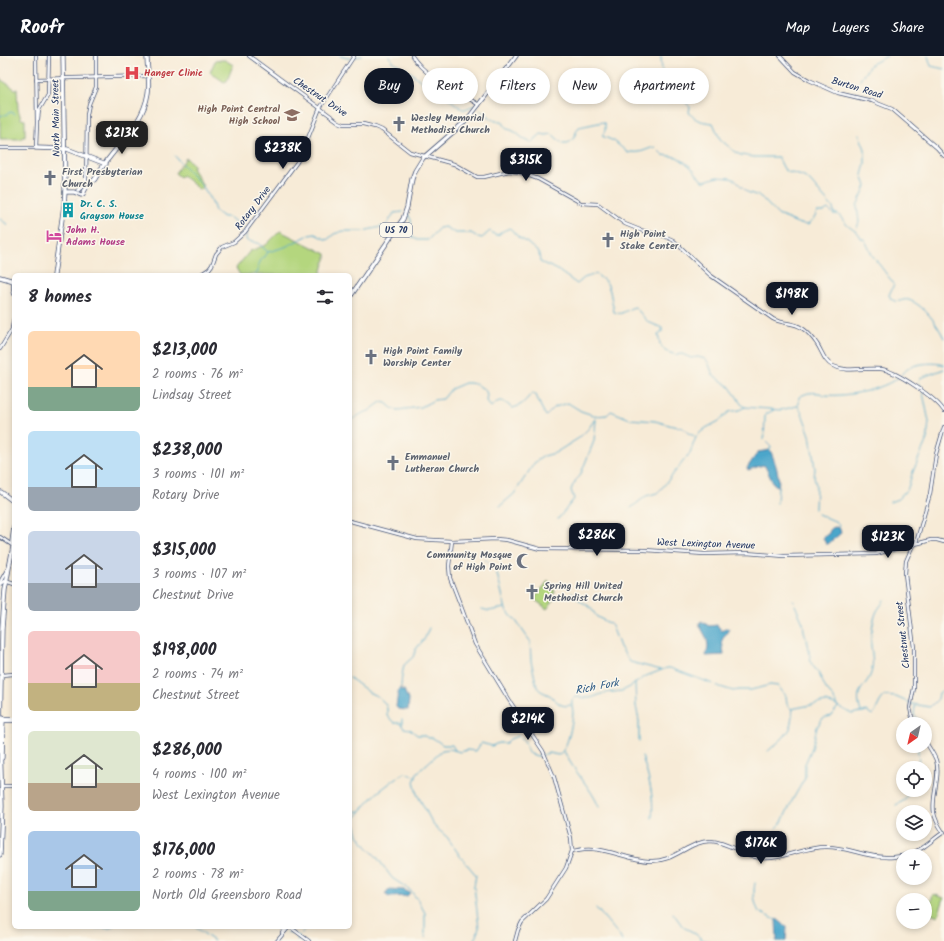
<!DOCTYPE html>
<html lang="en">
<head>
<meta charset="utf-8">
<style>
  :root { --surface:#fff; --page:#f2f2f3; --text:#2b2b33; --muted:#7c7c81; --accent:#111827 }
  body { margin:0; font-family:Kalam,sans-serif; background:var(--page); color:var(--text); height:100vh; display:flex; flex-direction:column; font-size:15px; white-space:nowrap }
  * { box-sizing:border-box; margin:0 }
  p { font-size:13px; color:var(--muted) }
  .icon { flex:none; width:22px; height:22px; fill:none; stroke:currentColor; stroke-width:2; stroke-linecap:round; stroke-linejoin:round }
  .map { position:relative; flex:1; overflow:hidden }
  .side { position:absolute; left:12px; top:217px; width:340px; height:656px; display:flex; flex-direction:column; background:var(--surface); border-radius:6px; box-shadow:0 2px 6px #0003 }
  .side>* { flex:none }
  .hud { position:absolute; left:364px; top:12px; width:380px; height:36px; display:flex; gap:8px }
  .needle { width:26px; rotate:214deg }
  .fabs { position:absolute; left:896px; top:661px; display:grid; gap:8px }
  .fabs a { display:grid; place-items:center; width:36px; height:36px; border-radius:50%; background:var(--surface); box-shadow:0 2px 6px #0003; font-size:20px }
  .price { position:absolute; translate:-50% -34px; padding:0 9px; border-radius:8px; background:var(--accent); color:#fff; font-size:13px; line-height:26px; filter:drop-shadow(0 1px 2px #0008) }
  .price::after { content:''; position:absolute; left:50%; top:24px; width:12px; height:9px; margin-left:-6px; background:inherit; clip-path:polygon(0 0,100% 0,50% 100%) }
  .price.current { background:#222; color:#fff }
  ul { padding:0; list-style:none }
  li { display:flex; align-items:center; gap:12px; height:100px; padding:0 16px }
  li span { display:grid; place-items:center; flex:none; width:112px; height:80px; border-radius:6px; color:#555 }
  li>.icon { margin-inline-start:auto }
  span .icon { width:48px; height:48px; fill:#fffc; stroke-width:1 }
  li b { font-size:17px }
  h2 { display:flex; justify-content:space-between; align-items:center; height:48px; padding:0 16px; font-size:17px }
  .chip { padding:0 14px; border-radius:18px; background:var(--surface); box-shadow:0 2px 6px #0003; font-size:14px; line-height:36px }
  .chip.current { background:var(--accent); color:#fff }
  header { display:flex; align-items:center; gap:24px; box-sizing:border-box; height:56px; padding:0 20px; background:var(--accent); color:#fff }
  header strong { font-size:19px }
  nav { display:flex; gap:22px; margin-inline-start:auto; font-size:14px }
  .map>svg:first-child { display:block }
</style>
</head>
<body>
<header>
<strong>Roofr</strong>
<nav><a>Map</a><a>Layers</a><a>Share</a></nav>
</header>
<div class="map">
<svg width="944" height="885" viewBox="0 0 944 885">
  <rect width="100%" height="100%" fill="#fbf7ec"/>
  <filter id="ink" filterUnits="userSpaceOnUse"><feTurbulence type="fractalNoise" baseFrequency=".025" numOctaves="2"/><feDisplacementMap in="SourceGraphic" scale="8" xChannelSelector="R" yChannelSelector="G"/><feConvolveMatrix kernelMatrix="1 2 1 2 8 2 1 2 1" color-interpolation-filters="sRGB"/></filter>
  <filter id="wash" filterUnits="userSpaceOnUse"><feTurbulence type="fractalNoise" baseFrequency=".012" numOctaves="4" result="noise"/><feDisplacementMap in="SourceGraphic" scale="16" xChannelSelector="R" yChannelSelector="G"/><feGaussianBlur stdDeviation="0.9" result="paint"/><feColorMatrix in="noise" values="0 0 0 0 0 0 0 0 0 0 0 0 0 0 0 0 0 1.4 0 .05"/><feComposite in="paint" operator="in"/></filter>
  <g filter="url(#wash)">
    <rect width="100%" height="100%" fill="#f7ebd7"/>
    <!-- green -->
    <g fill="#b4d67e" stroke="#68826e">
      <polygon points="220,4 225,4 233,9 227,25 224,26 210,16 215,5"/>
      <polygon points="0,23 15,33 17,33 18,53 21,63 25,64 25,81 22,81 21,83 0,83"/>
      <polygon points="186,102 194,109 192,112 203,130 200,134 182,119 180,121 175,117"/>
      <polygon points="280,175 326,198 326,204 324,207 321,219 240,219 236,212 250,195 266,189"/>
      <polygon points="548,525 549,525 555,536 553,539 553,545 547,553 534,543"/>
      <polygon points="933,838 944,842 938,860 928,856"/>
    </g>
    <!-- water -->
    <g fill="#4ca6ca" stroke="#346a94">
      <path d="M770 394C774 402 781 423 778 431L773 427 765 410 763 409 748 414 747 412 758 396Z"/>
      <polygon points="836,471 840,473 841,477 828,488 826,488 823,482 829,477 831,472"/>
      <polygon points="701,565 709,570 717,569 722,575 727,572 729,573 722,584 724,599 706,600 708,591 707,583 699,568"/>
      <polygon points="401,631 402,634 404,634 407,641 409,643 408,654 398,653 396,651 398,636"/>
      <polygon points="389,833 404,834 410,837 407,840 389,841 385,838"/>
      <polygon points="777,863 787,871 786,885 776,885 777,883 776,864"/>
    </g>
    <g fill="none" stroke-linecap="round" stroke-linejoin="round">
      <!-- stream -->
      <g stroke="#4ca6ca" stroke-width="1">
        <polyline points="340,0 347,2 351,2"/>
        <polyline points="389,0 393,6 408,14"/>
        <path d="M661 0 662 15 679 39 689 50 690 51 689 56C694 65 704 66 713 67L720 83 736 97 741 99 754 101H778L784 113 788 116 802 120 809 124 833 152 834 157"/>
        <polyline points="928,0 931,10 944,13"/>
        <polyline points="356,1 362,0"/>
        <path d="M410 16 425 28 429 36 438 41 444 39 462 53C467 54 470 49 476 50"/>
        <polyline points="860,24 870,9 887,0"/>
        <path d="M480 53 483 57 488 59 490 62 496 65H502L507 73C517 74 520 83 530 86"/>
        <polyline points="5,59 11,56 15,58"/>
        <polyline points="0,60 3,59"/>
        <polyline points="532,86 541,78 546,79 552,78 561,86"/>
        <path d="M563 87C574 89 574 78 579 71L603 66 605 68C605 76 606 73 602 80L614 85 628 97C632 95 634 97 638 96 643 96 649 92 655 91L663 99 677 101 686 107 693 113 702 125H705L717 121 731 122 735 124 747 136 761 141 778 159 800 168 808 169 815 161 817 156H823L828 153 833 158H838L847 169 859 178 861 182 865 184 872 199 894 228 889 239 891 243C899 249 901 242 909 244 924 249 938 269 944 282"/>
        <polyline points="175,100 180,106"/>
        <polyline points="182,108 204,132 208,140 212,146 215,155 223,161 229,161 246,173"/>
        <polyline points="408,158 411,164 412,181 417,184 428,184 439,172 445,171 455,177 471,177 476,180"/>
        <polyline points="0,163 8,169"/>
        <polyline points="856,175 859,166 857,150 866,130 862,119 865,108 865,93 859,78"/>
        <polyline points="247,176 246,183 247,185 258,187 268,196 285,191 307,180"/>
        <polyline points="309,179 315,178 327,184 334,178 343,175 363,175 385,170 388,167 394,157 403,156"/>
        <path d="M478 181 482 182 490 175 495 179H498L503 175 510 172 519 182 525 185 539 197 540 206 556 213 577 228 584 222 596 218 607 227 610 235 614 256C622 261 627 252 635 251L648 266 662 272V276L658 279 660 288 665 295 676 299 682 298 691 302 698 301 705 303 708 306 713 319 729 330 737 341 741 348 745 351"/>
        <polyline points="254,219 258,216 258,210 262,202 264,202 268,196"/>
        <path d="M901 319C904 316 907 313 911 311 919 307 936 306 944 309"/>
        <polyline points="923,334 919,326 920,322 944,313"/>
        <path d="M797 350 799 348V341C806 337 811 336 819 337 821 337 823 339 825 339 846 341 883 334 899 321"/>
        <polyline points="798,350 803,359"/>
        <polyline points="803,360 810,379 815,413 814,421 816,429 815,453"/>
        <path d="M351 364 363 357 369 355 381 346 386 347 393 353 398 354 421 351 434 344 443 343 451 333 465 327H469L476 328 485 334 487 338 486 345 491 351C501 341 503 345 512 352 521 351 527 343 532 337L536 339 541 351 546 360 555 351 568 347 581 355 596 360 607 359 611 355 630 363 655 365 673 370 680 371 683 372 688 377 696 381"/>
        <polyline points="696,380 706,372 719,365 729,356 739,354 745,351 781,354 797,350"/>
        <polyline points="769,395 771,391 764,384 765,361 766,358 774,354"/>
        <polyline points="890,446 898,443 908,432 912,418 927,383 929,366 923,337"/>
        <polyline points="777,447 778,430"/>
        <polyline points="500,450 514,438 535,406 544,400 555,397 579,382 589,372 597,360"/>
        <polyline points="631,452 646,440 657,437 662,432 690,397 696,381"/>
        <polyline points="818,458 837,466 839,469 838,472"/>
        <polyline points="558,463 574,443 571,434 573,429 575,427 575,425 580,420 594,385 596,364"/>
        <path d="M485 503 496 514 506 554 516 565 530 585 531 605 537 631C540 636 546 637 551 640 558 646 560 652 571 649"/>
        <polyline points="572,536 579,544 590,551 597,561 609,567 612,570 620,591 630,606 661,614"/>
        <polyline points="793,544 794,545"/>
        <polyline points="795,549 803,567 804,575 808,588 811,607 819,618 826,633 833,641 837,650"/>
        <polyline points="482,553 489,555 505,552"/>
        <polyline points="350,622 370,637 377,640 385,647 387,652 387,659 394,667 400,667 404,672 410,673 417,679 423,679 428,682 433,682 443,689 452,689 455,694"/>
        <polyline points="635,627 636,650 639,665 639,685"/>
        <polyline points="401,630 402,619 404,609 413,601 416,593 425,582 429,572"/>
        <path d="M717 630 733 635 739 634H751L770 629 778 630 786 640 787 648 791 653 826 646 835 649 852 658C857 656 861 657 867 655L872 659C878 654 878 645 885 640L896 641 912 648 930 651 938 643 939 637 944 633"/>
        <polyline points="915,650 914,659 918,663 922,665"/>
        <path d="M861 656C852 630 869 632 872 613 874 603 870 592 871 582 872 574 873 564 876 557 878 552 882 549 884 544"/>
        <polyline points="922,667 922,668"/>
        <polyline points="402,669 402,663"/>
        <path d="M564 695C573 715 591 731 599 751"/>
        <polyline points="768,695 783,682 790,673 793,653"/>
        <path d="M545 698 549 697 558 699C568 695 572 667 573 657 573 653 571 648 572 644L575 641 591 642 604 637 622 635 630 631 646 620 667 612H670L713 628"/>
        <path d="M642 700C648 720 655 741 652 762"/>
        <path d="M918 712C920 704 917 698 918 690"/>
        <polyline points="896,749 905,744 911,734"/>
        <polyline points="350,756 360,755"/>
        <polyline points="354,764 358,779 366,790 376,800 392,822 410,834 418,844 425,857 425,878"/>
        <polyline points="350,768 365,750 377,737 399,720 405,717 415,720"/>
        <polyline points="776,773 782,766 793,743 805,722 805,708 812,692 817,671 823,662 831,660 838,651"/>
        <path d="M755 827C753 836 754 847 759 856"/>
        <polyline points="596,852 619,879 622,885"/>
        <polyline points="673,857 683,871 693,876 703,884 709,885"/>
        <polyline points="761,857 776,864"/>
        <polyline points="195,871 214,885"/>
        <polyline points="275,871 281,875"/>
        <polyline points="65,873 109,872 113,871"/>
        <polyline points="287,876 292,877 299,880"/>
        <polyline points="302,877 306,871"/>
        <polyline points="425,880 426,882"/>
        <polyline points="297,885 299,880"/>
        <polyline points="473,885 477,878 479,872 474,830 476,819 460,800 447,781 434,770 417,738 414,726 417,717 442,694 450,693 460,696 467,694 476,695 481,687 492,690 498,687 506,687 510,683 518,680 525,686 528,697 537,700 543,699"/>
      </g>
    </g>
  </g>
  <g filter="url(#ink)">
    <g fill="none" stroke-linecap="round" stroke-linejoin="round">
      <defs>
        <g id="minor">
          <path d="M249 0 339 66 344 68H363L375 71 382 74 410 96 454 108 477 121H484L509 115 519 116 538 123 581 147 598 148 625 168 640 174 664 180 673 184 710 219 773 263C782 268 794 266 802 272 808 276 813 282 817 288 822 295 824 306 833 310 848 317 865 311 881 313 896 315 936 342 944 355"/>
          <path d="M412 0C428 24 457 34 479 49"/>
          <polyline points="780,0 795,16 809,24 838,37 872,45 892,53 937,92 944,100"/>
          <polyline points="36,23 148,20"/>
          <polyline points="38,63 39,54 48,39 49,0"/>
          <polyline points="0,92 36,92 37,67 36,0"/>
          <polyline points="86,127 87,58 89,48 96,31 96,0"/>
          <polyline points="200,219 209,213 212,209 216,198 222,191 234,186 245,176 297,106 304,92 320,52 354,0"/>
          <polyline points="13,225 13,232 14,238"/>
          <polyline points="12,272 14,262"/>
          <polyline points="0,293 14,270"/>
          <polyline points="350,465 417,483 452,485 496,483 507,484 540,493 645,494 704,498 746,497 784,500 876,498 931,484 937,484 944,486"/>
          <polyline points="0,481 12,489"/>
          <polyline points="452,485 449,510 450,522 462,553 475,588 509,644 543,695 554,721 571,782 572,795 566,812 546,843 522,866 518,874 515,885"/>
          <polyline points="916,487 930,438 936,398 944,371"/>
          <polyline points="913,489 906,505 905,518 914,592 914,632 910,652 912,661 915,668"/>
          <polyline points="0,529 5,525 14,528"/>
          <polyline points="1,619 14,618"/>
          <polyline points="3,663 14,663"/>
          <polyline points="3,665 14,665"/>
          <path d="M925 685C929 691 933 697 936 704 941 721 931 740 934 757 935 764 939 770 943 776"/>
          <polyline points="2,730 14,730"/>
          <path d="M572 795C579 794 586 792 593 793 611 794 630 804 649 805 674 807 688 785 711 785 729 786 743 800 760 802 782 804 803 791 825 791 838 790 851 795 864 798 883 803 905 803 922 792 930 787 936 781 944 776"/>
          <polyline points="290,871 309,885"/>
          <polyline points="282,877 286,871"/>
          <polyline points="277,885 289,871"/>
        </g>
        <g id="major">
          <polyline points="36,92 67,93 106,108"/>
          <polyline points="78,134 84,128"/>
          <path d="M65 136H74L81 139 83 138 86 132 95 123C110 93 143 72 148 37 150 25 147 12 147 0"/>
          <polyline points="54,219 64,149 65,136 63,0"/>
          <polyline points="0,221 14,225"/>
          <polyline points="350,241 403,163 407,151 412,123 415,115 423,102 467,64 516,0"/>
          <polyline points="1,436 14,446"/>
          <polyline points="12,486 14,471"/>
          <polyline points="0,527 8,513"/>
          <polyline points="2,702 3,662"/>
          <polyline points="0,799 2,750 0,683 2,572 5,534 14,485"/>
        </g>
      </defs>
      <!-- minor casing -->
      <use href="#minor" stroke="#3c4b70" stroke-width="4"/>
      <!-- major casing -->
      <use href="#major" stroke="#3c4b70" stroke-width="5"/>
      <!-- minor -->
      <use href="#minor" stroke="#fff" stroke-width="2.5"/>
      <!-- major -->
      <use href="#major" stroke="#fff" stroke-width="3.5"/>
    </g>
  </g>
  <!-- icons -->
  <defs>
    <symbol id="hospital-bare" viewBox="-9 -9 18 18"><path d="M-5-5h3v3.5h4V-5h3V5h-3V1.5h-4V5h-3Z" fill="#e0444e" stroke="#fbf7ec" stroke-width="2.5" paint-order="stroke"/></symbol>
    <symbol id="school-bare" viewBox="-9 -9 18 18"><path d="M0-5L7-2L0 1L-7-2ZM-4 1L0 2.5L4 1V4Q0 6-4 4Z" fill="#8d6e63" stroke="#fbf7ec" stroke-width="2.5" paint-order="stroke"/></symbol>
    <symbol id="church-bare" viewBox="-9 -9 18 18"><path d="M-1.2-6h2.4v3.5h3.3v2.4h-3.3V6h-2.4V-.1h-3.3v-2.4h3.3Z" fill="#6b7280" stroke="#fbf7ec" stroke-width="2.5" paint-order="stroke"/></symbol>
    <symbol id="building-bare" viewBox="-9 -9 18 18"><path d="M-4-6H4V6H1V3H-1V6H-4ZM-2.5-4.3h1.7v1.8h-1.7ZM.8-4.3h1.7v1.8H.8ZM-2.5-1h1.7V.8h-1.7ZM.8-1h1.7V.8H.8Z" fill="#0f9aa8" stroke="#fbf7ec" stroke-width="2.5" paint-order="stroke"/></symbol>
    <symbol id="hotel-bare" viewBox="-9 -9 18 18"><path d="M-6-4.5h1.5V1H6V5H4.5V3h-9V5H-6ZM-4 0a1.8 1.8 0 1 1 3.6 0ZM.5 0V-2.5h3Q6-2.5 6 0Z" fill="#d1479c" stroke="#fbf7ec" stroke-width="2.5" paint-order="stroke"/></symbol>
    <symbol id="mosque-bare" viewBox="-9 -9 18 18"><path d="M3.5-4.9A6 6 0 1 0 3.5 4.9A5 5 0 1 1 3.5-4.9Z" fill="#6b7280" stroke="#fbf7ec" stroke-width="2.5" paint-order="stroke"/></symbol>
  </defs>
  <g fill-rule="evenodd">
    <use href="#hospital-bare" x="121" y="6" width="22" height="22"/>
    <use href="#school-bare" x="281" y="48" width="22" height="22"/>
    <use href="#church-bare" x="388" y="57" width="22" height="22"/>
    <use href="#church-bare" x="39" y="111" width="22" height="22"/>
    <use href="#building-bare" x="57" y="143" width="22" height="22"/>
    <use href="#hotel-bare" x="43" y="169" width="22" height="22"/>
    <use href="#church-bare" x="597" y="173" width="22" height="22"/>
    <use href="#church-bare" x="360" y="290" width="22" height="22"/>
    <use href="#church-bare" x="382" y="396" width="22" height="22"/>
    <use href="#mosque-bare" x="513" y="494" width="22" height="22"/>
    <use href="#church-bare" x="521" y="525" width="22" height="22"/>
  </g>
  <g text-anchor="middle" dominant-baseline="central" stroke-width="3" stroke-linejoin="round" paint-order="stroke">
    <!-- shield labels -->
    <rect fill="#fbf7ec" stroke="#5e6b89" stroke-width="1" x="380" y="167" width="32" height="14" rx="3"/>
    <g font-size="9" font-weight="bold" fill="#1b2f5e">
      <text x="396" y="174">US 70</text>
    </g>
    <!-- health labels -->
    <g font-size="10" font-weight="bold" fill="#be3a42" stroke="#fbf7ec" text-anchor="start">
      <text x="144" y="17">Hanger Clinic</text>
    </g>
    <!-- street labels -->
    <g font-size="10" fill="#1b2f5e" stroke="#fbf7ec">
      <text transform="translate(857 32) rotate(17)">Burton Road</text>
      <text transform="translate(320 41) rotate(34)">Chestnut Drive</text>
      <text transform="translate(56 62) rotate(-91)">North Main Street</text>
      <text transform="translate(253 152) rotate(-53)">Rotary Drive</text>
      <text transform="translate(706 488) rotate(2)">West Lexington Avenue</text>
      <text transform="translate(903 579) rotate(-96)">Chestnut Street</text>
    </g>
    <!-- education labels -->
    <g font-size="10" font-weight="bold" fill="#785e54" stroke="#fbf7ec" text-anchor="end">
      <text x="280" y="53">High Point Central<tspan x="280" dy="12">High School</tspan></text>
    </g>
    <!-- worship labels -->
    <g font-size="10" font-weight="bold" fill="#5b616d" stroke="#fbf7ec" text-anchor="start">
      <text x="411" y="62">Wesley Memorial<tspan x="411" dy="12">Methodist Church</tspan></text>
      <text x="62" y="116">First Presbyterian<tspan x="62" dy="12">Church</tspan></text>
      <text x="620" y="178">High Point<tspan x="620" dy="12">Stake Center</tspan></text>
      <text x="383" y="295">High Point Family<tspan x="383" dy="12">Worship Center</tspan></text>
      <text x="405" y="401">Emmanuel<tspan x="405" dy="12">Lutheran Church</tspan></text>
      <text x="512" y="499" text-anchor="end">Community Mosque<tspan x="512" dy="12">of High Point</tspan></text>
      <text x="544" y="530">Spring Hill United<tspan x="544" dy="12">Methodist Church</tspan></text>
    </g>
    <!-- culture labels -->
    <g font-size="10" font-weight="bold" fill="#0d838f" stroke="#fbf7ec" text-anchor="start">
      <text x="80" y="148">Dr. C. S.<tspan x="80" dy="12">Grayson House</tspan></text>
    </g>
    <!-- hotel labels -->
    <g font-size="10" font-weight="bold" fill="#b23c85" stroke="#fbf7ec" text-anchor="start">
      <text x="66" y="174">John H.<tspan x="66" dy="12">Adams House</tspan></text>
    </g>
    <!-- water labels -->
    <g font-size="11" font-style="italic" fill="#2c5984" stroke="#fbf7ec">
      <text transform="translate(597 631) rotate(-11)">Rich Fork</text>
    </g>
  </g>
</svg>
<div class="fabs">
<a><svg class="needle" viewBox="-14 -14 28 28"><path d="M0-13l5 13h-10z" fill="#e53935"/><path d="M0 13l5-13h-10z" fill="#7c7c81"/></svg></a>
<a><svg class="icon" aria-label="locate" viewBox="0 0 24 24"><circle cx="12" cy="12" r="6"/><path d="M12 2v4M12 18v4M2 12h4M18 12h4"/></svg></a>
<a><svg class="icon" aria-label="layers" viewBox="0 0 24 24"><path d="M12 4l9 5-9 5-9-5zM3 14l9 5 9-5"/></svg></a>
<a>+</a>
<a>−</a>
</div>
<b class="price current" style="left:122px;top:99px">$213K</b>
<b class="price" style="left:283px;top:114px">$238K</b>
<b class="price" style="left:526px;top:126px">$315K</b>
<b class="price" style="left:792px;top:260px">$198K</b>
<b class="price" style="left:597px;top:501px">$286K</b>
<b class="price" style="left:888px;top:503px">$123K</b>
<b class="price" style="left:528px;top:685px">$214K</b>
<b class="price" style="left:761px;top:809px">$176K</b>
<div class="hud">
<a class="chip current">Buy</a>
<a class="chip">Rent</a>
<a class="chip">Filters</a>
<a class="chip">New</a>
<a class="chip">Apartment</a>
</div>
<section class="side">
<h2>8 homes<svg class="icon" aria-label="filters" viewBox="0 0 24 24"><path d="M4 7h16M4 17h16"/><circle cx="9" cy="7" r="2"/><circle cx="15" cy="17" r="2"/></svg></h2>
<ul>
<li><span style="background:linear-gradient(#ffd9b3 70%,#7fa58c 0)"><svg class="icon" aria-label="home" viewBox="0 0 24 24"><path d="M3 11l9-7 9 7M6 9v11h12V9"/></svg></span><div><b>$213,000</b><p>2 rooms · 76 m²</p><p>Lindsay Street</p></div></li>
<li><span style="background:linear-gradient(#bfe0f5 70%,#9aa5b1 0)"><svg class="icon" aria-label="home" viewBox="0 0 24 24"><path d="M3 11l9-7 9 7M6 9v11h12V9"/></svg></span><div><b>$238,000</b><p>3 rooms · 101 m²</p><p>Rotary Drive</p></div></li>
<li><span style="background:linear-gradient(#c9d6e8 65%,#9aa5b1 0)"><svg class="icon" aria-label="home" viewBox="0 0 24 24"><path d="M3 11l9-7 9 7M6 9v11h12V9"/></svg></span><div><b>$315,000</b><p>3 rooms · 107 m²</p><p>Chestnut Drive</p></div></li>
<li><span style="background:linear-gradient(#f6c9c9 65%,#c2b280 0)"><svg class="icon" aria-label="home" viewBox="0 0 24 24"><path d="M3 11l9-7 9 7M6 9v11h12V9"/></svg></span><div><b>$198,000</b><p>2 rooms · 74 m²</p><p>Chestnut Street</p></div></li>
<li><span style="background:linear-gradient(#dfe7d0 65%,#b9a48a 0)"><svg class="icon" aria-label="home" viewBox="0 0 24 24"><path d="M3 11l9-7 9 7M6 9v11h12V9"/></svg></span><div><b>$286,000</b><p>4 rooms · 100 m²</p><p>West Lexington Avenue</p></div></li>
<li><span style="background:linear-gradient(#a9c7e8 75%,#7fa58c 0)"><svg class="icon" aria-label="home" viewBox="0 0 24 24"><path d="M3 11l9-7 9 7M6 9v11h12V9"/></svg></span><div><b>$176,000</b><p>2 rooms · 78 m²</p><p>North Old Greensboro Road</p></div></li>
</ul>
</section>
</div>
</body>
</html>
